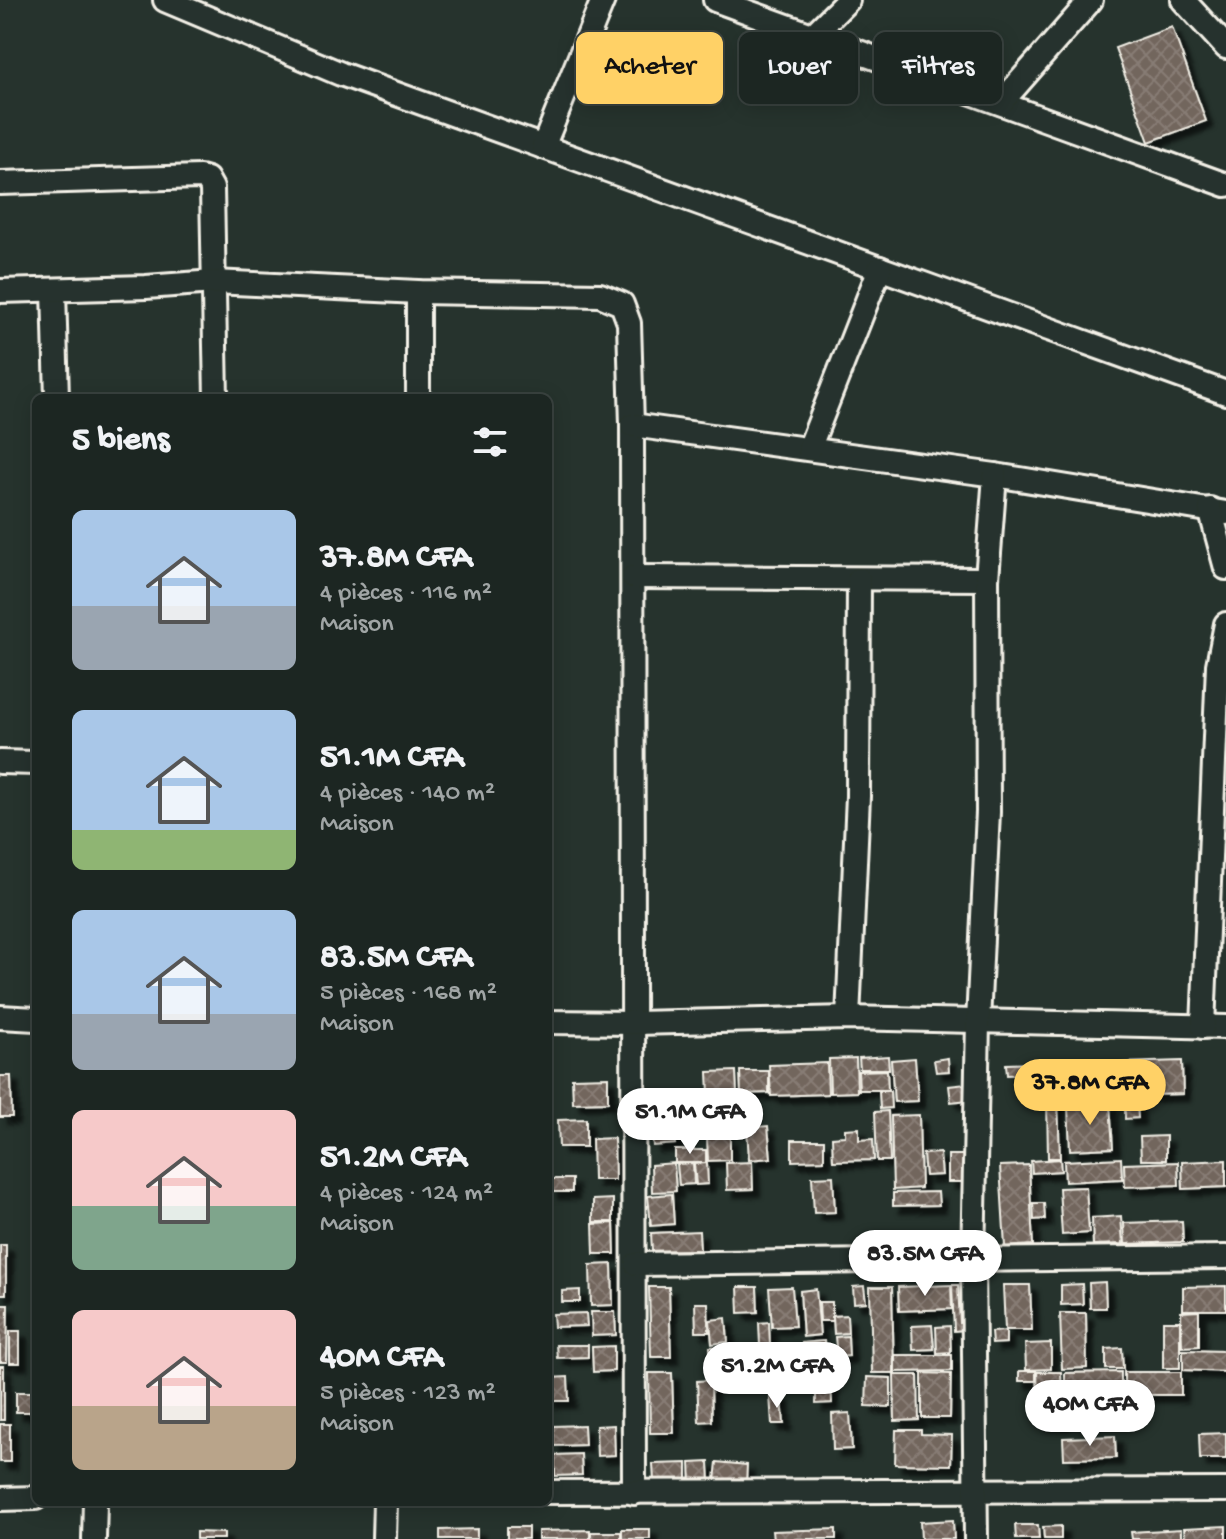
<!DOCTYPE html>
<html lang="fr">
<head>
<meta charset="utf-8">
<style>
  :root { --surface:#1c2622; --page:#29322f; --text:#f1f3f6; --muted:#a0a5a5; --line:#3a4340; --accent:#ffd166 }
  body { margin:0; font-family:"Gochi Hand",sans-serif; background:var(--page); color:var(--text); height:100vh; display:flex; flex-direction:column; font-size:30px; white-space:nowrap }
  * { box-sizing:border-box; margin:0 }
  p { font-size:26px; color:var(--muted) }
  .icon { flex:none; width:44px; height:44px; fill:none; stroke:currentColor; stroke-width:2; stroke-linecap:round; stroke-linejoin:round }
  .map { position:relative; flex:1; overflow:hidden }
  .side { position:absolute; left:32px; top:394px; width:520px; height:1112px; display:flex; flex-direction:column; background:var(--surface); border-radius:12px; box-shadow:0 4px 20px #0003,0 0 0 2px var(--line) }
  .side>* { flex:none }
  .top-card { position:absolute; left:576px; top:32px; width:530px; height:72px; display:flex; gap:16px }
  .price { position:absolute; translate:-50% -68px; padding:0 18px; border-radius:28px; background:#fff; color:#222; font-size:26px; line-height:52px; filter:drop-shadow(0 2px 4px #0008) }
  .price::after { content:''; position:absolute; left:50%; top:48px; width:24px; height:18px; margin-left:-12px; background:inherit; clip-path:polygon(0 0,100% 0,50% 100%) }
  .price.current { background:var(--accent); color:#111 }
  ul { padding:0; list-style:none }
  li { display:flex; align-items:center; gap:24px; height:200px; padding:0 40px }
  li span { display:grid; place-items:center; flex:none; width:224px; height:160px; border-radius:12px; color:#555 }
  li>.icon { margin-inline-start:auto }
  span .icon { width:96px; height:96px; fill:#fffc; stroke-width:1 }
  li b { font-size:34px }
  h2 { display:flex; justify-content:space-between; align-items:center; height:96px; padding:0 40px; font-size:34px }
  .chip { padding:0 28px; border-radius:12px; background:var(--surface); box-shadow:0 4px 20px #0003,0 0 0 2px var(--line); font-size:28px; line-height:72px }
  .chip.current { background:var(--accent); color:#111 }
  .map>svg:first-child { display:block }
</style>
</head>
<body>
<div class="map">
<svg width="1226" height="1539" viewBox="0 0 1226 1539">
  <defs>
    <pattern id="building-cross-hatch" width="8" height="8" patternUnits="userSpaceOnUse" patternTransform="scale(2)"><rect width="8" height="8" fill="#72665d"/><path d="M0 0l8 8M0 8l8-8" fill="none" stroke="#877c74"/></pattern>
    <filter id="shadow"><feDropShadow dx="7" dy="7" stdDeviation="2" flood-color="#0009"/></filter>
  </defs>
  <rect width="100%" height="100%" fill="#26332d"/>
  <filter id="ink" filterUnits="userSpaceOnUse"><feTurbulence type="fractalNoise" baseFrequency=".0125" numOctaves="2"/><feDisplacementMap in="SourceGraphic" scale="16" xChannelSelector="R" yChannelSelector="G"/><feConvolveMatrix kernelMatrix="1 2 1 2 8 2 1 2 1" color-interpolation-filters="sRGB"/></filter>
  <g filter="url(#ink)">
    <!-- building -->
    <g fill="url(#building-cross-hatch)" stroke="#f4f1e8" stroke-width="2" filter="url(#shadow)">
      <polygon points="1172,27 1206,121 1149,142 1115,48"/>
      <polygon points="888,1056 889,1069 860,1069 859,1058"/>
      <polygon points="856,1058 857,1092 830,1093 829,1059"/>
      <polygon points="915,1058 918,1101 894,1102 891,1060"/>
      <polygon points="948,1058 949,1071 936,1072 934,1060"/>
      <polygon points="1182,1061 1183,1094 1120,1096 1119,1063"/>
      <polygon points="827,1063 828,1094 771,1096 769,1065"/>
      <polygon points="1037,1063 1037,1074 1007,1075 1006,1064"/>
      <polygon points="1060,1067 1072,1067 1073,1092 1061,1093"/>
      <polygon points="887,1070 888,1090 859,1090 858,1071"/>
      <polygon points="736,1071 737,1093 709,1094 708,1072"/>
      <polygon points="740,1071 769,1071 769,1093 741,1094"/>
      <polygon points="0,1076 11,1076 12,1117 0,1117"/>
      <polygon points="608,1077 608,1102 573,1103 572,1078"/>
      <polygon points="966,1084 968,1100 951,1102 949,1086"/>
      <polygon points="1046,1085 1047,1097 1019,1099 1019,1087"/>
      <polygon points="879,1091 890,1091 891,1108 880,1109"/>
      <polygon points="1047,1101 1058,1101 1060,1158 1048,1158"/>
      <polygon points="724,1103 725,1133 709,1134 708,1104"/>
      <polygon points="671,1104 675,1144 653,1146 649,1106"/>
      <polygon points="1110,1104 1113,1148 1070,1150 1068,1107"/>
      <polygon points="1137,1104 1138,1118 1125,1119 1125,1105"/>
      <polygon points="888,1111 890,1161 877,1161 875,1112"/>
      <polygon points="919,1115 921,1188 893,1190 891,1116"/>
      <polygon points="586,1119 586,1147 559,1147 558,1120"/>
      <polygon points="768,1126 771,1158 749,1160 747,1128"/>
      <polygon points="859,1128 859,1140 873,1139 874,1160 833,1161 832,1137 845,1136 845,1129"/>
      <polygon points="1166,1136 1166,1160 1141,1160 1140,1137"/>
      <polygon points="730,1137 730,1160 708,1161 707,1138"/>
      <polygon points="614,1138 615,1180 593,1180 592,1139"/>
      <polygon points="792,1140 824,1140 824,1160 792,1161"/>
      <rect x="675" y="1150" width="31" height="13"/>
      <polygon points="940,1153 942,1175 925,1176 923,1154"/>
      <rect x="948" y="1155" width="17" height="27"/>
      <polygon points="1121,1158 1122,1179 1065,1182 1064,1161"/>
      <polygon points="1060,1159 1061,1171 1032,1173 1031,1161"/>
      <polygon points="1226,1160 1226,1187 1183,1189 1182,1162"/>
      <polygon points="752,1162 753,1189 727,1190 726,1163"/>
      <polygon points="1178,1162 1179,1185 1125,1187 1124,1164"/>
      <polygon points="674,1163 676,1191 652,1192 651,1165"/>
      <polygon points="693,1163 694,1184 679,1185 677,1164"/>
      <polygon points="707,1163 708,1184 696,1185 694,1164"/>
      <polygon points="1029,1165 1033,1245 1005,1247 1000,1166"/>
      <polygon points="833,1176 835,1212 814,1213 812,1177"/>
      <polygon points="550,1179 572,1179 572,1192 551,1192"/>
      <polygon points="1086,1187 1089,1233 1062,1235 1059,1188"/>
      <polygon points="938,1192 939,1205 893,1206 893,1193"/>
      <polygon points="672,1194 674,1224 651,1226 648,1196"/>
      <polygon points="613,1199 613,1222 593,1222 593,1200"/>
      <polygon points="1033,1203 1044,1203 1045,1219 1034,1220"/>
      <polygon points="1121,1216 1123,1244 1093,1245 1092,1218"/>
      <polygon points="1182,1221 1183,1242 1125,1244 1124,1223"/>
      <polygon points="614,1223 615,1254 594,1254 593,1224"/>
      <polygon points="699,1231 700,1250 652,1251 651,1233"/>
      <rect x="0" y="1245" width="6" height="49"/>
      <polygon points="612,1264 613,1305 591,1306 590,1265"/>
      <polygon points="1105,1282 1106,1308 1090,1308 1089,1283"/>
      <polygon points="1082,1284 1083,1304 1061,1305 1061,1285"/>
      <polygon points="951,1285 952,1309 899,1311 898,1287"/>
      <polygon points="952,1285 958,1285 960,1323 964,1323 964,1330 954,1331"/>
      <polygon points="1003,1285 1030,1285 1032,1330 1005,1330"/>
      <polygon points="864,1286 866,1302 854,1303 853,1287"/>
      <polygon points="1226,1286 1226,1310 1183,1310 1183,1287"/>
      <polygon points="649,1287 669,1287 671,1357 651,1357"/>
      <polygon points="738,1287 757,1287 758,1312 739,1313"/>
      <polygon points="792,1287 795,1326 772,1327 769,1288"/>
      <polygon points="870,1287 892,1287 894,1373 872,1373"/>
      <polygon points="816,1289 820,1335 803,1337 800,1291"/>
      <polygon points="580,1290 580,1302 562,1302 562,1291"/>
      <polygon points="819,1302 832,1302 832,1321 820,1321"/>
      <polygon points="695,1303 708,1303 709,1332 696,1332"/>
      <polygon points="0,1305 8,1305 7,1362 0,1362"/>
      <polygon points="1199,1311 1199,1346 1182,1347 1181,1312"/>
      <polygon points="591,1312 615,1312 616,1335 592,1336"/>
      <polygon points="586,1313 587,1326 554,1327 553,1314"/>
      <polygon points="1060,1313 1086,1313 1087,1368 1062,1369"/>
      <polygon points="847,1315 848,1333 834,1334 833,1316"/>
      <polygon points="726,1318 728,1342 712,1344 710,1320"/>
      <rect x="1163" y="1321" width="17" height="47"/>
      <polygon points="769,1322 770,1345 760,1346 759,1323"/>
      <polygon points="932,1325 934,1349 913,1350 912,1326"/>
      <polygon points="950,1326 951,1352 937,1353 936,1327"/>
      <rect x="10" y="1331" width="10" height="32"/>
      <polygon points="1006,1331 1006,1343 992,1344 991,1332"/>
      <polygon points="848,1336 849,1356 837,1357 835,1337"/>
      <polygon points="824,1341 826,1363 804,1365 802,1343"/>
      <polygon points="1051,1343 1051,1369 1026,1370 1025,1344"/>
      <polygon points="556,1345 588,1345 588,1357 557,1358"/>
      <polygon points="614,1346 614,1371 593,1372 592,1347"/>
      <polygon points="757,1346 758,1373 711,1374 710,1347"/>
      <polygon points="1122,1348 1123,1369 1106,1369 1106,1349"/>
      <polygon points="800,1350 801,1372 773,1374 771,1352"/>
      <polygon points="1183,1350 1226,1351 1226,1372 1183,1370"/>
      <polygon points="895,1355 952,1355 952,1371 895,1372"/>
      <rect x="0" y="1366" width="4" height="54"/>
      <rect x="1019" y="1371" width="17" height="10"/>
      <polygon points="1037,1372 1061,1372 1063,1422 1039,1423"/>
      <polygon points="1121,1372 1121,1396 1065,1398 1065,1373"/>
      <rect x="1124" y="1372" width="57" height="23"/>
      <polygon points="649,1373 672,1373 674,1433 650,1433"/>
      <polygon points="922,1373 951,1374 950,1418 922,1418"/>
      <polygon points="894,1375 918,1375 919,1420 895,1421"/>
      <polygon points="568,1377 569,1401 548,1401 548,1378"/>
      <polygon points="867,1377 891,1378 891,1407 866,1406"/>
      <polygon points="711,1380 712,1421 699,1422 697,1381"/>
      <polygon points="831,1380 832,1403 816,1404 816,1381"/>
      <rect x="16" y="1392" width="18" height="20"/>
      <polygon points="770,1396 782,1396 784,1424 772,1424"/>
      <polygon points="850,1413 852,1449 833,1450 832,1414"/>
      <rect x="0" y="1424" width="10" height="38"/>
      <polygon points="584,1425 585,1445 554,1446 553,1426"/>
      <polygon points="614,1425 615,1455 597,1456 596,1426"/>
      <polygon points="896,1430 921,1430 921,1434 952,1435 951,1465 895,1464"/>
      <polygon points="1226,1433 1226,1459 1200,1459 1199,1434"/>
      <polygon points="1115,1436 1116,1458 1064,1459 1063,1438"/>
      <polygon points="581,1454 582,1475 555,1476 555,1455"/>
      <polygon points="709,1462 710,1482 691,1483 690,1463"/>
      <polygon points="717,1462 747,1465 746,1484 715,1481"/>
      <polygon points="687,1463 687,1482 654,1482 653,1464"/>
      <polygon points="953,1520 954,1539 921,1539 920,1522"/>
      <polygon points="1015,1525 1038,1525 1039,1539 1016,1539"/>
      <polygon points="1061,1526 1061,1539 1044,1539 1043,1527"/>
      <polygon points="1226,1526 1226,1539 1185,1539 1184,1528"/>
      <rect x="507" y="1527" width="21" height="12"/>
      <polygon points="477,1529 477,1539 440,1539 440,1530"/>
      <rect x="622" y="1529" width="28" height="10"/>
      <polygon points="836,1529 836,1539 773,1539 772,1531"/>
      <polygon points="1181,1529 1181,1539 1132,1539 1131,1532"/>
      <polygon points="590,1530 590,1539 538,1539 538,1531"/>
      <polygon points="196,1532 224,1533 224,1539 196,1539"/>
      <rect x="591" y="1532" width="30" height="7"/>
    </g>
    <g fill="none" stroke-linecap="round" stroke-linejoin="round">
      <defs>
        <g id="minor">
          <polyline points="165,0 341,74 1226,393"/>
          <polyline points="715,0 1226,185"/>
          <polyline points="1183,0 1226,47"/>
          <polyline points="813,35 848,0"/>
          <polyline points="1001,103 1091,0"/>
          <polyline points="543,147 603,0"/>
          <polyline points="0,183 200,177 207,179 212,188 216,398"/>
          <polyline points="54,290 57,398"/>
          <polyline points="0,291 146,287 214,282 418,292 600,295 622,304 629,323 632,425 634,1493"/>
          <polyline points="418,292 418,398"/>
          <polyline points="632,425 995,475 1226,513"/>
          <polyline points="809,449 880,268"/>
          <polyline points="1210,509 1226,568"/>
          <polyline points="633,577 987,579"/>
          <polyline points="0,762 36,763"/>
          <polyline points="0,1017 36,1019"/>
          <polyline points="848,1018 858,796 859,579"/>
          <polyline points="548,1022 635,1023 848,1018 1226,1027"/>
          <polyline points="1203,1027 1218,665 1226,624"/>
          <polyline points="636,1264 1226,1257"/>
          <polyline points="548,1492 1226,1490"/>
          <polyline points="0,1499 36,1498"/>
          <polyline points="94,1539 95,1502"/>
          <polyline points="384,1539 385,1502"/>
          <polyline points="976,1539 973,1260 978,1022 988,812 987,579 995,475"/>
        </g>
      </defs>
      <!-- minor casing -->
      <use href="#minor" stroke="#f4f1e8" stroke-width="28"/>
      <!-- minor -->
      <use href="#minor" stroke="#26332d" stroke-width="22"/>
    </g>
  </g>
</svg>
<b class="price current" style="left:1090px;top:1127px">37.8M CFA</b>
<b class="price" style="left:690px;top:1156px">51.1M CFA</b>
<b class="price" style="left:925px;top:1298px">83.5M CFA</b>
<b class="price" style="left:777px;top:1410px">51.2M CFA</b>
<b class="price" style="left:1090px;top:1448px">40M CFA</b>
<div class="top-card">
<a class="chip current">Acheter</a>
<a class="chip">Louer</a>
<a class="chip">Filtres</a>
</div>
<section class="side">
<h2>5 biens<svg class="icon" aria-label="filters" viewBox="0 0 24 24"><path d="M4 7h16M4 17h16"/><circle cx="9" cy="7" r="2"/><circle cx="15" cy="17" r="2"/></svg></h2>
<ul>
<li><span style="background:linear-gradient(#a9c7e8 60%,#9aa5b1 0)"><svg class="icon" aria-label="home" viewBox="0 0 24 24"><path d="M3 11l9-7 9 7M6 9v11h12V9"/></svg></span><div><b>37.8M CFA</b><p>4 pièces · 116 m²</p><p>Maison</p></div></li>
<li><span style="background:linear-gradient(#a9c7e8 75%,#8fb573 0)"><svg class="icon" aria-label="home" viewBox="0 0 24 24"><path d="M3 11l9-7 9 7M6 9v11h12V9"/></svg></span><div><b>51.1M CFA</b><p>4 pièces · 140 m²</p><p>Maison</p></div></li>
<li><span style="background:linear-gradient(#a9c7e8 65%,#9aa5b1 0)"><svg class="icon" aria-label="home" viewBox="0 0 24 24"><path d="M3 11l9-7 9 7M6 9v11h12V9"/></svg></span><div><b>83.5M CFA</b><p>5 pièces · 168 m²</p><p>Maison</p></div></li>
<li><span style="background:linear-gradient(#f6c9c9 60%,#7fa58c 0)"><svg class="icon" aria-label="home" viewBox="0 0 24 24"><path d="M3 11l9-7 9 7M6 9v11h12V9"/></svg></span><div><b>51.2M CFA</b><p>4 pièces · 124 m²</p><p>Maison</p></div></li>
<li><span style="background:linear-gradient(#f6c9c9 60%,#b9a48a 0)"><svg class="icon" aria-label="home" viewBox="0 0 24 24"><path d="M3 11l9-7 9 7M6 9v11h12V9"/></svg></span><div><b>40M CFA</b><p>5 pièces · 123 m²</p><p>Maison</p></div></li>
</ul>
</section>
</div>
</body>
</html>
